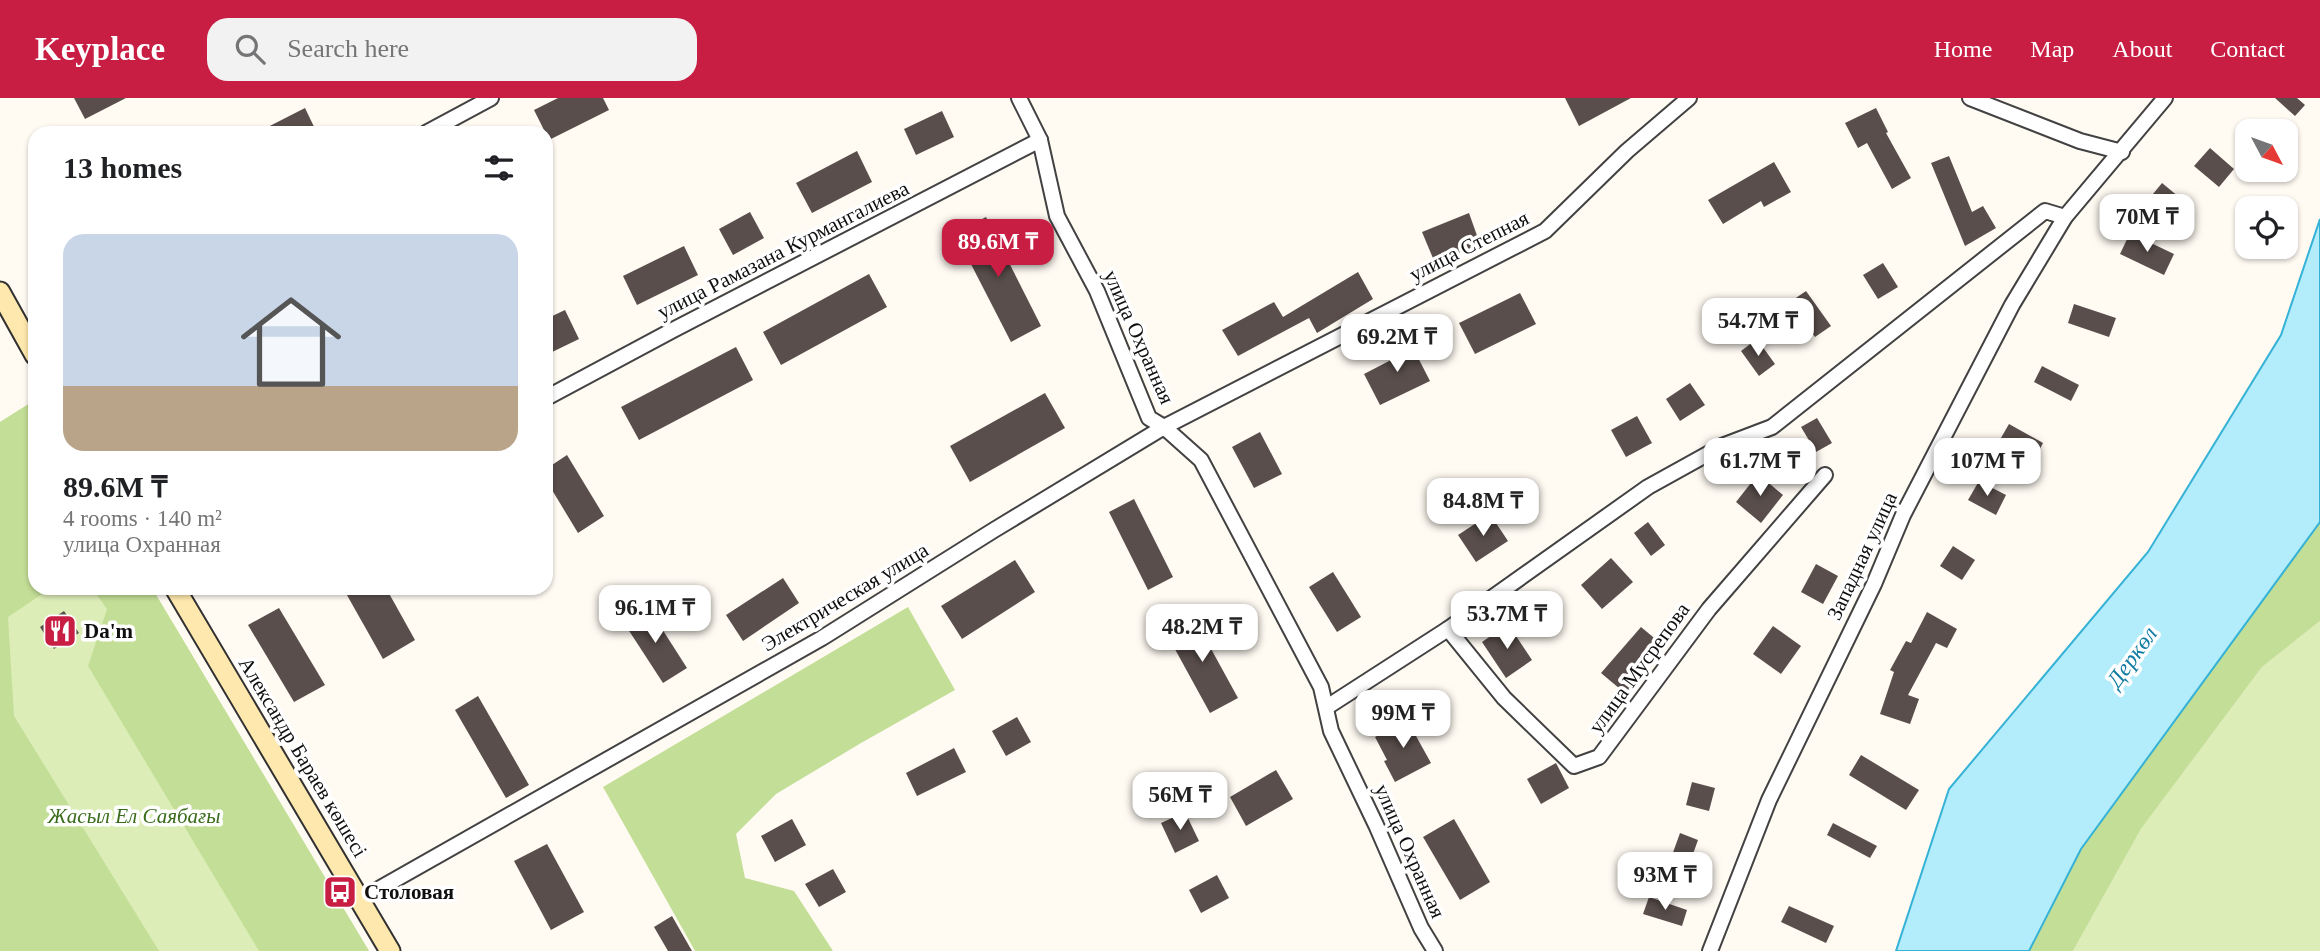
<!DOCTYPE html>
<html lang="en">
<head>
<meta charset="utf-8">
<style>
  :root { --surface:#fff; --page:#f2f2f2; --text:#202124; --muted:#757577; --accent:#c91e44 }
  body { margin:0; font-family:Georgia,serif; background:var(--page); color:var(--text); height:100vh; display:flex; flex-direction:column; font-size:26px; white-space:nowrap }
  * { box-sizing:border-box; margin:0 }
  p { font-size:23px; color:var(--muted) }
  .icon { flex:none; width:38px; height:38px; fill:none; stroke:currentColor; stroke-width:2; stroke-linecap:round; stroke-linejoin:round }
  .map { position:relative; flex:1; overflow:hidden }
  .side { position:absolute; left:28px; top:28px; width:525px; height:469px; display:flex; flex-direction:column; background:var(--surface); border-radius:21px; box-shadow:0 2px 5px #0004 }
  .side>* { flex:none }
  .needle { width:46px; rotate:131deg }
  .buttons { position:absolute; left:2235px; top:21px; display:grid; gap:14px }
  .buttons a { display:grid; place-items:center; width:63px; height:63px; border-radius:14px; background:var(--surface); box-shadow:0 2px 5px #0004; font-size:35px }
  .price { position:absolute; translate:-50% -60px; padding:0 16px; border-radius:14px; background:#fff; color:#222; font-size:23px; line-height:46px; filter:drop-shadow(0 2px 4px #0008) }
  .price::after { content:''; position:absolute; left:50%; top:42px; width:21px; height:16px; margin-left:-10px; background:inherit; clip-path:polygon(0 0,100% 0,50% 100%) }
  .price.selected { background:var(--accent); color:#fff }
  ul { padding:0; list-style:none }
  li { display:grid; align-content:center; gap:14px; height:371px; padding:0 35px }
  li span { display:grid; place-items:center; height:217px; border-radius:21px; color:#555 }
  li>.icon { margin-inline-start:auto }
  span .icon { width:126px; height:126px; fill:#fffc; stroke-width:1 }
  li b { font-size:30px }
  h2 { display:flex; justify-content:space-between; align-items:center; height:84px; padding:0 35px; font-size:30px }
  header { display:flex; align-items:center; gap:42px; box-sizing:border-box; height:98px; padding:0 35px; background:var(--accent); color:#fff }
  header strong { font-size:33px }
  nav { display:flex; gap:38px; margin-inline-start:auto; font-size:24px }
  .search { width:490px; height:63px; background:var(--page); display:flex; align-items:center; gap:18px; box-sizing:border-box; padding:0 24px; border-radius:21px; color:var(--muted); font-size:26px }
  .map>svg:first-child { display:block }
</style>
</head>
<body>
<header>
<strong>Keyplace</strong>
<div class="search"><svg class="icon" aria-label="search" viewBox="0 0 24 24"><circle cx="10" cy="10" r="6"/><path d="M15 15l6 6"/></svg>Search here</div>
<nav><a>Home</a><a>Map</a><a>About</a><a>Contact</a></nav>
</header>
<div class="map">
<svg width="2320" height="853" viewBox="0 0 2320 853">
  <rect width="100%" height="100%" fill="#fffaf2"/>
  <!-- green -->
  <g fill="#ddedb8">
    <polygon points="35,302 35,490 152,490 369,853 0,853 0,324"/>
    <polygon points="2320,523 2320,853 2073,853 2141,731 2262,569"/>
  </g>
  <!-- forest -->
  <g fill="#c3de96">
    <polygon points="35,302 35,490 51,490 8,519 14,618 159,853 0,853 0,324"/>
    <polygon points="2320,424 2320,523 2262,569 2141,731 2073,853 2029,853 2081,751"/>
    <polygon points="92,490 152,490 369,853 259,853 88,568 107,511"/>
    <polygon points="908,509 955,592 861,645 776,696 736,736 745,780 794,793 833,853 695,853 603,689"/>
  </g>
  <!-- water -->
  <polygon fill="#b3ecfa" stroke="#35b2d6" stroke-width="2" points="2320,121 2320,424 2081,751 2029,853 1896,853 1949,691 2148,454 2281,237"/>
  <!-- building -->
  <g fill="#594e4b">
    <polygon points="74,0 126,0 85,21"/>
    <polygon points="558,0 603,0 609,12 549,42 534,12"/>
    <polygon points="1565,0 1631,0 1579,28"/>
    <polygon points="2275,0 2297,0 2305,7 2295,18"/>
    <polygon points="305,10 317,35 256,35"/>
    <polygon points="1876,10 1888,34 1886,35 1911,80 1892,91 1867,45 1858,50 1845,25"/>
    <polygon points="942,13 954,39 916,57 904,31"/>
    <polygon points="2210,50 2234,71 2219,89 2194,68"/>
    <polygon points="857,53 872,84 812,115 796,85"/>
    <polygon points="1949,58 1972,114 1983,108 1996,130 1965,148 1931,65"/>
    <polygon points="1774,64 1791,94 1764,109 1761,103 1723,126 1708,102"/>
    <polygon points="2162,85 2190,108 2167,136 2139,113"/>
    <polygon points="750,114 764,140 733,157 719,131"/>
    <polygon points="1469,115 1480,146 1435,165 1422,134"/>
    <polygon points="986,119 1041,228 1011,244 955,135"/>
    <polygon points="2130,135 2174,156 2164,177 2120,156"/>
    <polygon points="684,148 698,177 637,207 623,178"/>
    <polygon points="1883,165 1898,189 1878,201 1863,177"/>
    <polygon points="1358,174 1373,201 1317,235 1309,220 1238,258 1222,232 1274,204 1283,219"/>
    <polygon points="869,176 887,209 781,267 763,234"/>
    <polygon points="1806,193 1831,228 1815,239 1790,204"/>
    <polygon points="1520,195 1536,226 1475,256 1459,225"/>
    <polygon points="2074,206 2116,220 2109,239 2068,225"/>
    <polygon points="565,212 579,241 546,257 546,221"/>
    <polygon points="1757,241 1775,266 1759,278 1741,253"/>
    <polygon points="1409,242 1430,283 1380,307 1364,276 1391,262 1386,254"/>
    <polygon points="736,249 753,282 639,342 621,309"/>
    <polygon points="2042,268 2079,287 2071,303 2034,284"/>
    <polygon points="1690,285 1705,307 1680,323 1666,301"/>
    <polygon points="1045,295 1065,330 970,384 950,348"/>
    <polygon points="1637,318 1652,345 1626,359 1611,332"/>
    <polygon points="1817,320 1832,345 1816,354 1801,329"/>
    <polygon points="2009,326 2043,345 2033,364 1998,345"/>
    <polygon points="1260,334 1282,376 1254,390 1232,349"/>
    <polygon points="567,357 604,418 578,435 546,382 546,371"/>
    <polygon points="1758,376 1783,397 1761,425 1736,404"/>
    <polygon points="1979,383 2006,397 1996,417 1968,402"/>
    <polygon points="1134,401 1173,479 1148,492 1109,414"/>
    <polygon points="1490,416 1508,443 1476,464 1458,437"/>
    <polygon points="1648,424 1665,447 1651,458 1634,435"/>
    <polygon points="1953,448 1975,462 1962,482 1940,468"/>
    <polygon points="1611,460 1633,484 1602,511 1581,487"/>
    <polygon points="1015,462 1035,494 962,541 941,508"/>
    <polygon points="1816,466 1838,478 1823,506 1801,494"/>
    <polygon points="1333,474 1361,519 1337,534 1309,489"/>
    <polygon points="783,480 799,505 743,543 726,517"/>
    <polygon points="343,490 386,490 415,542 383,561"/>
    <polygon points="648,509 687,570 663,585 624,525"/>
    <polygon points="279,510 325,587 294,604 248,527"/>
    <polygon points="64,513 79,535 54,551 40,529"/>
    <polygon points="1927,514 1957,531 1947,550 1936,545 1908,597 1919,601 1910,626 1880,616 1894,574 1890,572 1906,543 1911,545"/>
    <polygon points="1193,518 1238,600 1210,615 1165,533"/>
    <polygon points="1508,526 1532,562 1506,580 1482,544"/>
    <polygon points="1773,528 1801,548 1781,576 1753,556"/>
    <polygon points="1641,529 1665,549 1626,596 1601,575"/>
    <polygon points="478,598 529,687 506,700 455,612"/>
    <polygon points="1017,619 1031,644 1006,658 992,633"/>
    <polygon points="1410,620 1419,636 1416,638 1431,665 1395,684 1384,663 1387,662 1375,639"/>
    <polygon points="954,650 966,674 917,698 906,675"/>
    <polygon points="1861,657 1919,692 1906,712 1849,677"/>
    <polygon points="1556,665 1569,690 1541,706 1527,681"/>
    <polygon points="1276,672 1293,701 1246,728 1230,699"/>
    <polygon points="1692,684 1715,690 1709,713 1686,707"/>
    <polygon points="1185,714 1199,743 1175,755 1161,725"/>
    <polygon points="792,721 806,747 775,764 761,738"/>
    <polygon points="1454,721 1490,784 1460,802 1423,739"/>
    <polygon points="1833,725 1877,748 1870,760 1827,737"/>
    <polygon points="1680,735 1698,742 1684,781 1666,774"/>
    <polygon points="547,746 584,814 551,832 514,763"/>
    <polygon points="833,771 846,794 819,809 805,786"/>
    <polygon points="1217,777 1229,800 1201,815 1189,792"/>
    <polygon points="1649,799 1687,812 1682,828 1643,816"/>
    <polygon points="1789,808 1834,828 1826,845 1781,824"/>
    <polygon points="672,818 692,853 668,853 654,829"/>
  </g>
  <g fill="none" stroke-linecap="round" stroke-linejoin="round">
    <defs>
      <g id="street">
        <polyline points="1019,0 1040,42 1057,118 1097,193 1149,320 1164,329 1201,362 1321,589 1331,633 1376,727 1421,830 1435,853"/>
        <polyline points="1970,0 2080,43 2122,54"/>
        <polyline points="426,35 491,0"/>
        <polyline points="546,300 673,232 1040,42"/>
        <polyline points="1448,531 1504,600 1574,668 1599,659 1709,511 1825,377"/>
        <polyline points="1327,609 1448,531 1648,389 1722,348 1772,329 2045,113 2065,119"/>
        <polyline points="361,801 822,540 994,432 1164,329 1545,133 1627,53 1689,0"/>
        <polyline points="1710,853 1769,702 1874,486 1903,417 2012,207 2065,119 2165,0"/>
      </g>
      <g id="secondary">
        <polyline points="0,194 35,257"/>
        <polyline points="175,490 390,853"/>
      </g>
    </defs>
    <!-- street casing -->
    <use href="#street" stroke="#424242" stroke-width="18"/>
    <!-- secondary casing -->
    <use href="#secondary" stroke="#313131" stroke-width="23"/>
    <!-- street -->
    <use href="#street" stroke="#fff" stroke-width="14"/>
    <!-- secondary -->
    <use href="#secondary" stroke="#ffe8ad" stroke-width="19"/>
  </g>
  <!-- icons -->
  <defs>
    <symbol id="restaurant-square" viewBox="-11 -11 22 22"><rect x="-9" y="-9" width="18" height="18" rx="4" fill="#c91e44" stroke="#fff"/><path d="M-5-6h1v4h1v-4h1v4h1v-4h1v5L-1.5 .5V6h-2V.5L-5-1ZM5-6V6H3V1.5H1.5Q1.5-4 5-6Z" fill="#fff"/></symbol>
    <symbol id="bus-square" viewBox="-11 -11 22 22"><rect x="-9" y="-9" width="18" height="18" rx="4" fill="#c91e44" stroke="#fff"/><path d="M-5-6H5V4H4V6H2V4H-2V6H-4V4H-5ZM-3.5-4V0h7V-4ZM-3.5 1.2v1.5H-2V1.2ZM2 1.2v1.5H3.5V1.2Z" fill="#fff"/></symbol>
  </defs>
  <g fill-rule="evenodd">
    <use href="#restaurant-square" x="41" y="514" width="38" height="38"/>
    <use href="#bus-square" x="321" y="775" width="38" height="38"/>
  </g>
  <g text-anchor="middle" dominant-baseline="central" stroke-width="7" stroke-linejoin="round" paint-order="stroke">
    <!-- street labels -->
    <g font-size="21" fill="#0f0f0f" stroke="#fff">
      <text transform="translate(1469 148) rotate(-27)">улица Степная</text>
      <text transform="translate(783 152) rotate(-27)">улица Рамазана Курмангалиева</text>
      <text transform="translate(1139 239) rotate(66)">улица Охранная</text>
      <text transform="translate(1862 458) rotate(-65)">Западная улица</text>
      <text transform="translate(845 499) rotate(-31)">Электрическая улица</text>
      <text transform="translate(1639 570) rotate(-54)">улица Мусрепова</text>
      <text transform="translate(303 659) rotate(59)">Александр Бараев көшесі</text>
      <text transform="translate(1410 753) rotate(66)">улица Охранная</text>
    </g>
    <!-- poi labels -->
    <g font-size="21" font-weight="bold" fill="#0f0f0f" stroke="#fff" text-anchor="start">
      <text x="84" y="533">Da'm</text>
      <text x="364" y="794">Столовая</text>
    </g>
    <!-- park labels -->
    <g font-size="21" font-style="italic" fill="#3a6c1b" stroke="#fff">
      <text x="134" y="718">Жасыл Ел Саябағы</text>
    </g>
    <!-- water labels -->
    <g font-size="23" font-style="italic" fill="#107ca2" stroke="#fff">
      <text transform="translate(2132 559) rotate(-54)">Деркөл</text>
    </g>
  </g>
</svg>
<div class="buttons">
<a><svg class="needle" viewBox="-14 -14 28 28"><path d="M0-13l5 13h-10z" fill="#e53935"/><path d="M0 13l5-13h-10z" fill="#757577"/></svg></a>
<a><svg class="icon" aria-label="locate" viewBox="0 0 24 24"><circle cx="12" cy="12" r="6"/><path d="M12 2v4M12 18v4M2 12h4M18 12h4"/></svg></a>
</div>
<b class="price" style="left:2147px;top:156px">70M ₸</b>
<b class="price selected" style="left:998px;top:181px">89.6M ₸</b>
<b class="price" style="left:1758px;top:260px">54.7M ₸</b>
<b class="price" style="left:1397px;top:276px">69.2M ₸</b>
<b class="price" style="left:1760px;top:400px">61.7M ₸</b>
<b class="price" style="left:1987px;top:400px">107M ₸</b>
<b class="price" style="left:1483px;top:440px">84.8M ₸</b>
<b class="price" style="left:655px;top:547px">96.1M ₸</b>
<b class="price" style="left:1507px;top:553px">53.7M ₸</b>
<b class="price" style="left:1202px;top:566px">48.2M ₸</b>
<b class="price" style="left:1403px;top:652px">99M ₸</b>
<b class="price" style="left:1180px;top:734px">56M ₸</b>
<b class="price" style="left:1665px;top:814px">93M ₸</b>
<section class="side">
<h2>13 homes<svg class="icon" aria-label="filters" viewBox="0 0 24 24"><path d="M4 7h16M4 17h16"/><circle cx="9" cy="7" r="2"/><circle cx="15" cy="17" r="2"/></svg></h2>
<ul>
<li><span style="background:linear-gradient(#c9d6e8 70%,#b9a48a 0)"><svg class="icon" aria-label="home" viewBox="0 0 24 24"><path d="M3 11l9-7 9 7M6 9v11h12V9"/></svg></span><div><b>89.6M ₸</b><p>4 rooms · 140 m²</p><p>улица Охранная</p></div></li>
</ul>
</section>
</div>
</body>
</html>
